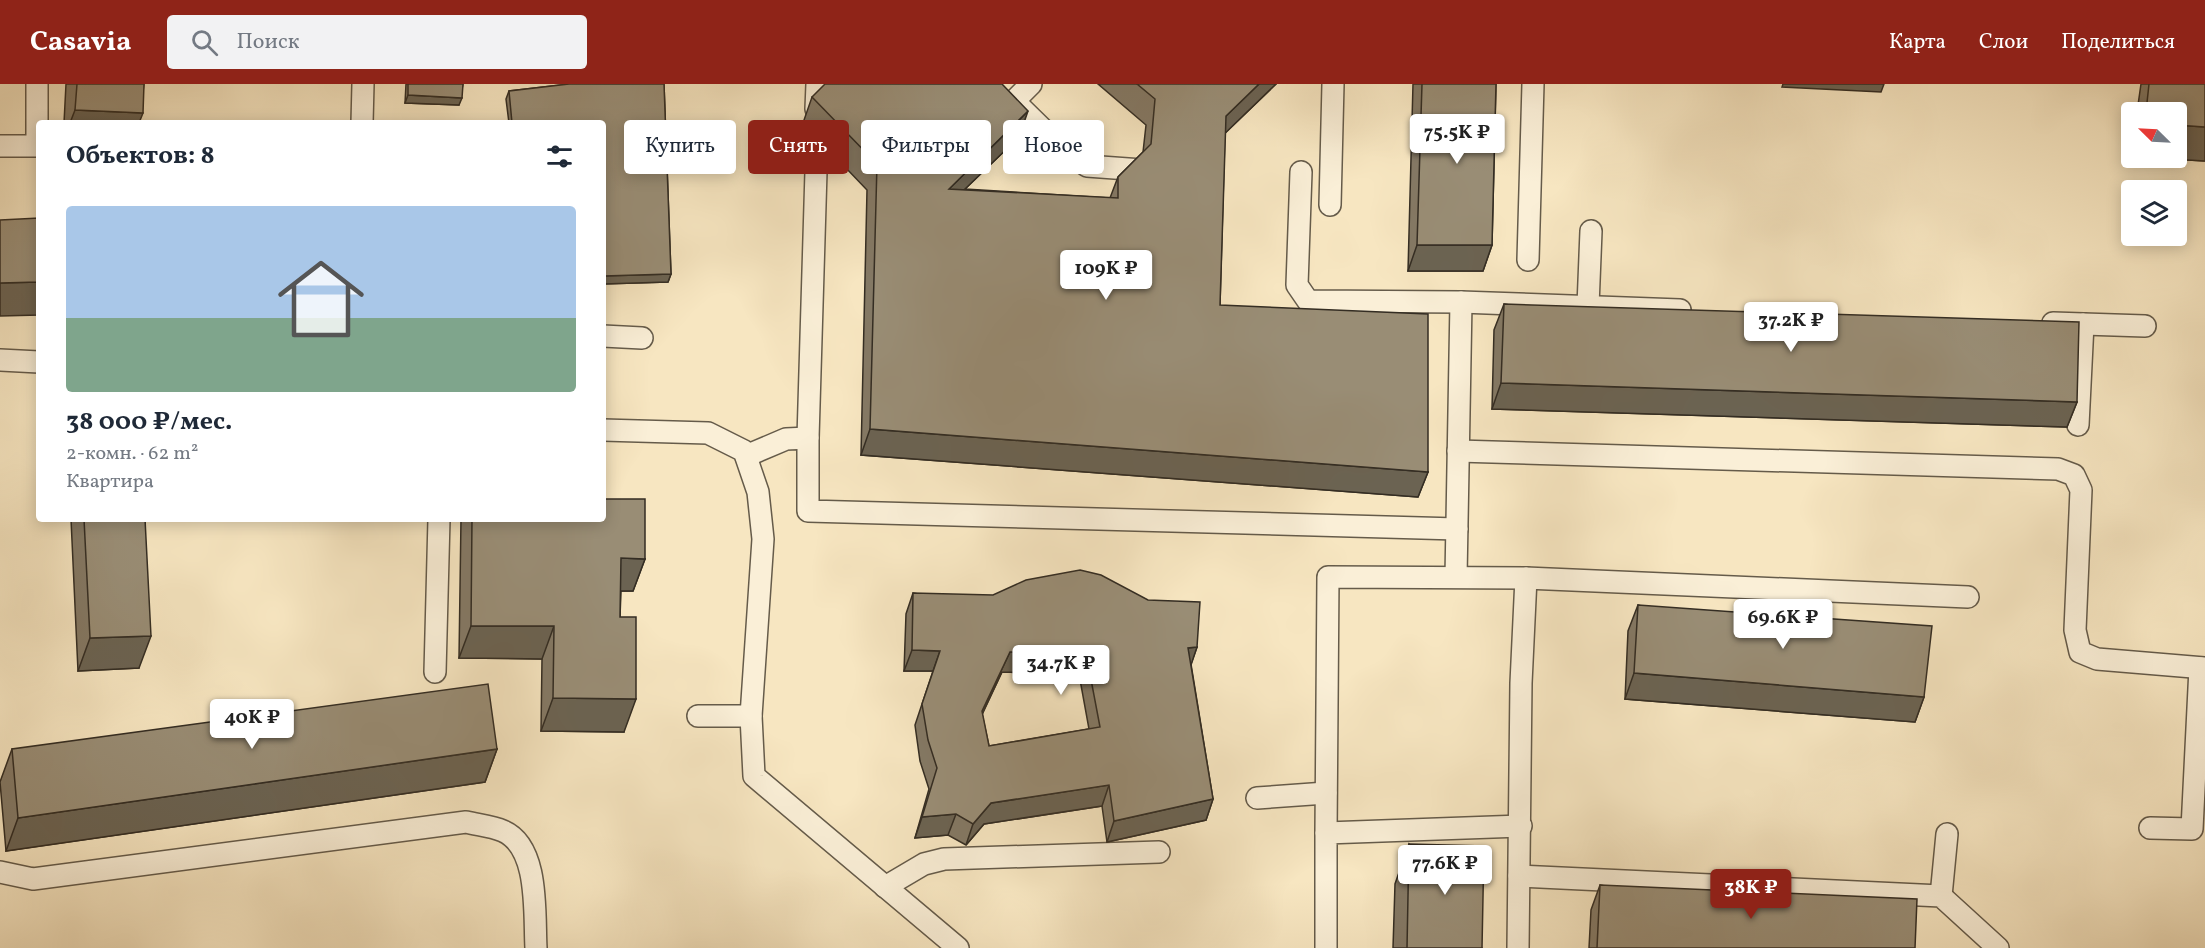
<!DOCTYPE html>
<html lang="ru">
<head>
<meta charset="utf-8">
<style>
  :root { --surface:#fff; --page:#f2f2f3; --text:#1f2937; --muted:#747a83; --line:#e0e1e3; --accent:#8f2418 }
  body { margin:0; font-family:Vollkorn,serif; background:var(--page); color:var(--text); height:100vh; display:flex; flex-direction:column; font-size:22px; white-space:nowrap }
  * { box-sizing:border-box; margin:0 }
  p { font-size:20px; color:var(--muted) }
  .icon { flex:none; width:33px; height:33px; fill:none; stroke:currentColor; stroke-width:2; stroke-linecap:round; stroke-linejoin:round }
  .map { position:relative; flex:1; overflow:hidden }
  .panel { position:absolute; left:36px; top:36px; width:570px; height:402px; display:flex; flex-direction:column; background:var(--surface); border-radius:6px; box-shadow:0 3px 15px #0003 }
  .panel>* { flex:none }
  .banner { position:absolute; left:624px; top:36px; width:570px; height:54px; display:flex; gap:12px }
  .needle { width:39px; rotate:294deg }
  .controls { position:absolute; left:2121px; top:18px; display:grid; gap:12px }
  .controls a { display:grid; place-items:center; width:66px; height:66px; border-radius:6px; background:var(--surface); box-shadow:0 3px 15px #0003; font-size:30px }
  .price { position:absolute; translate:-50% -51px; padding:0 14px; border-radius:6px; background:#fff; color:#222; font-size:20px; line-height:39px; filter:drop-shadow(0 2px 3px #0008) }
  .price::after { content:''; position:absolute; left:50%; top:36px; width:18px; height:14px; margin-left:-9px; background:inherit; clip-path:polygon(0 0,100% 0,50% 100%) }
  .price.current { background:var(--accent); color:#fff }
  ul { padding:0; list-style:none }
  li { display:grid; align-content:center; gap:12px; height:318px; padding:0 30px }
  li+li { border-top:2px solid var(--line) }
  li span { display:grid; place-items:center; height:186px; border-radius:6px; color:#555 }
  li>.icon { margin-inline-start:auto }
  span .icon { width:108px; height:108px; fill:#fffc; stroke-width:1 }
  li b { font-size:26px }
  h2 { display:flex; justify-content:space-between; align-items:center; height:72px; padding:0 30px; font-size:26px }
  .pill { padding:0 21px; border-radius:6px; background:var(--surface); box-shadow:0 3px 15px #0003; font-size:21px; line-height:54px }
  .pill.current { background:var(--accent); color:#fff }
  header { display:flex; align-items:center; gap:36px; box-sizing:border-box; height:84px; padding:0 30px; background:var(--accent); color:#fff }
  header strong { font-size:28px }
  nav { display:flex; gap:33px; margin-inline-start:auto; font-size:21px }
  .search { width:420px; height:54px; background:var(--page); display:flex; align-items:center; gap:15px; box-sizing:border-box; padding:0 21px; border-radius:6px; color:var(--muted); font-size:22px }
  .map>svg:first-child { display:block }
</style>
</head>
<body>
<header>
<strong>Casavia</strong>
<div class="search"><svg class="icon" aria-label="search" viewBox="0 0 24 24"><circle cx="10" cy="10" r="6"/><path d="M15 15l6 6"/></svg>Поиск</div>
<nav><a>Карта</a><a>Слои</a><a>Поделиться</a></nav>
</header>
<div class="map">
<svg width="2205" height="864" viewBox="0 0 2205 864">
  <rect width="100%" height="100%" fill="#f7e6c1"/>
  <filter id="stains"><feTurbulence type="fractalNoise" baseFrequency=".00333" numOctaves="4"/><feColorMatrix values="0 0 0 0 .2 0 0 0 0 .09 0 0 0 0 .02 0 0 0 .5 -.17"/></filter>
  <radialGradient id="worn" r=".72"><stop offset=".6" stop-color="#630" stop-opacity="0"/><stop offset="1" stop-color="#630" stop-opacity=".3"/></radialGradient>
  <g fill="none" stroke-linecap="round" stroke-linejoin="round">
    <defs>
      <g id="lane">
        <polyline points="1031,0 1014,17 1064,66 1087,82 1142,86"/>
        <polyline points="816,25 817,0"/>
        <polyline points="362,39 363,0"/>
        <polyline points="0,62 37,62 37,0"/>
        <polyline points="1301,88 1297,201 1308,217 1461,218 1680,226"/>
        <polyline points="1330,121 1333,0"/>
        <polyline points="1528,176 1533,0"/>
        <polyline points="1588,222 1591,147"/>
        <polyline points="2053,239 2145,242"/>
        <polyline points="603,252 642,254"/>
        <polyline points="0,276 39,278"/>
        <polyline points="2078,341 2083,240"/>
        <polyline points="603,346 708,349 744,367 758,408 763,455 751,632 754,692 958,864"/>
        <polyline points="808,354 817,54"/>
        <polyline points="1458,367 2058,385 2074,391 2081,406 2075,546 2080,568 2097,575 2205,584"/>
        <polyline points="746,372 786,355 808,354 808,427 1457,445"/>
        <polyline points="1456,493 1461,218"/>
        <polyline points="435,588 439,435"/>
        <polyline points="698,632 751,632"/>
        <polyline points="1257,714 1326,709"/>
        <polyline points="2150,744 2192,745 2200,584"/>
        <polyline points="1326,749 1328,493 1526,494 1968,513"/>
        <path d="M0 788 33 795 466 738C478 741 492 742 503 747 540 763 534 831 536 864"/>
        <polyline points="1519,792 1941,812 1998,864"/>
        <polyline points="885,803 924,780 944,775 1159,768"/>
        <polyline points="1941,812 1947,750"/>
        <polyline points="1326,864 1326,749 1521,742"/>
        <polyline points="1518,864 1521,599 1526,494"/>
      </g>
    </defs>
    <!-- lane casing -->
    <use href="#lane" stroke="#655b4a" stroke-width="24"/>
    <!-- lane -->
    <use href="#lane" stroke="#faefd7" stroke-width="21"/>
  </g>
  <!-- wall -->
  <g fill="#847965" stroke="#342d23" stroke-width="1.5" fill-rule="evenodd">
    <polygon points="66,0 144,0 139,39 64,39"/>
    <polygon points="406,0 463,0 459,21 405,19"/>
    <polygon points="569,0 664,0 671,190 668,198 603,200 603,39 509,39 506,15 509,7"/>
    <polygon points="1098,0 1276,0 1225,49 1220,221 1428,388 1418,413 861,371 867,106 803,39 812,13 1019,53 965,105 1110,114 1118,93 1143,68 1146,41"/>
    <polygon points="1413,0 1496,0 1492,161 1483,187 1408,187"/>
    <polygon points="2141,0 2205,0 2205,77 2154,74 2176,28 2137,28"/>
    <polygon points="1504,220 2077,318 2067,343 1492,325 1494,246"/>
    <polygon points="71,435 145,435 139,584 78,587"/>
    <polygon points="461,435 603,435 645,475 633,507 621,507 620,533 624,648 541,647 542,575 459,574"/>
    <path d="M913 509 1197 563 1191 580 1213 715 1206 736 1107 758 1102 722 984 740 966 761 948 751 915 754 929 705 920 677 915 641 933 587H904L906 530ZM1002 588 1079 590 1089 645 989 662 982 630Z"/>
    <polygon points="1638,521 1924,613 1915,638 1625,615 1628,547"/>
    <polygon points="12,665 497,665 485,698 6,767 0,698"/>
    <polygon points="1409,760 1482,864 1393,864 1395,800"/>
    <polygon points="1600,801 1915,864 1589,864 1591,826"/>
  </g>
  <!-- shaded-wall -->
  <g fill="#6b6352" stroke="#342d23" stroke-width="1.5">
    <polygon points="1259,0 1276,0 1216,58 1226,32"/>
    <polygon points="1783,0 1884,0 1881,8 1782,3"/>
    <polygon points="408,11 462,14 459,21 405,19"/>
    <polygon points="75,26 143,29 139,39 70,39"/>
    <polygon points="1028,27 1019,53 939,130 949,105"/>
    <polygon points="2176,41 2205,43 2205,77 2154,74 2176,74"/>
    <polygon points="1417,161 1492,161 1483,187 1408,187"/>
    <polygon points="671,190 668,198 603,200 603,192"/>
    <polygon points="39,198 39,231 0,232 0,199"/>
    <polygon points="1501,299 2077,318 2067,343 1492,325"/>
    <polygon points="870,345 1428,388 1418,413 861,371"/>
    <polygon points="621,474 645,475 633,507 609,507"/>
    <polygon points="471,542 554,542 542,575 459,574"/>
    <polygon points="151,552 139,584 78,587 90,554"/>
    <polygon points="1197,563 1190,584 1188,564"/>
    <polygon points="912,566 940,567 933,587 904,587"/>
    <polygon points="1010,568 1086,569 1079,590 1002,588 974,648 982,627"/>
    <polygon points="1634,589 1924,613 1915,638 1625,615"/>
    <polygon points="553,614 636,615 624,648 541,647"/>
    <polygon points="497,665 485,698 6,767 18,734"/>
    <polygon points="1109,701 1102,722 984,740 966,761 973,740 991,719"/>
    <polygon points="1213,715 1206,736 1107,758 1114,737"/>
    <polygon points="956,730 948,751 915,754 922,733"/>
  </g>
  <!-- building -->
  <g fill="#998d75" stroke="#342d23" stroke-width="1.5" fill-rule="evenodd">
    <polygon points="77,0 144,0 143,29 75,26"/>
    <polygon points="408,0 463,0 462,14 408,11"/>
    <polygon points="569,0 664,0 671,190 603,192 603,39 512,39 509,7"/>
    <polygon points="825,0 1002,0 1028,27 949,105 1118,114 1118,93 1151,60 1155,15 1137,0 1259,0 1226,32 1220,221 1428,230 1428,388 870,345 877,80 812,13"/>
    <polygon points="1422,0 1496,0 1492,161 1417,161"/>
    <polygon points="2149,0 2205,0 2205,43 2176,41 2176,28 2146,28"/>
    <polygon points="39,134 39,198 0,199 0,136"/>
    <polygon points="1504,220 2079,238 2077,318 1501,299"/>
    <polygon points="603,415 645,415 645,475 621,474 620,533 636,533 636,615 553,614 554,542 471,542 472,435 603,435"/>
    <polygon points="84,435 145,435 151,552 90,554"/>
    <path d="M1080 486 1101 491 1148 516 1200 518 1197 563 1188 564 1213 715 1114 737 1109 701 991 719 973 740 956 730 922 733 937 684 928 656 922 620 940 567 912 566 913 509 993 511 1026 496ZM1010 568 1086 569 1100 643 989 662 982 627Z"/>
    <polygon points="1638,521 1932,542 1924,613 1634,589"/>
    <polygon points="488,600 497,665 18,734 12,665"/>
    <polygon points="1409,760 1484,762 1482,864 1407,864"/>
    <polygon points="1600,801 1917,815 1915,864 1597,864"/>
  </g>
  <rect width="100%" height="100%" filter="url(#stains)"/>
  <rect width="100%" height="100%" fill="url(#worn)"/>
</svg>
<div class="controls">
<a><svg class="needle" viewBox="-14 -14 28 28"><path d="M0-13l5 13h-10z" fill="#e53935"/><path d="M0 13l5-13h-10z" fill="#747a83"/></svg></a>
<a><svg class="icon" aria-label="layers" viewBox="0 0 24 24"><path d="M12 4l9 5-9 5-9-5zM3 14l9 5 9-5"/></svg></a>
</div>
<b class="price" style="left:1457px;top:81px">75.5K ₽</b>
<b class="price" style="left:1106px;top:217px">109K ₽</b>
<b class="price" style="left:1791px;top:269px">37.2K ₽</b>
<b class="price" style="left:1783px;top:566px">69.6K ₽</b>
<b class="price" style="left:1061px;top:612px">34.7K ₽</b>
<b class="price" style="left:252px;top:666px">40K ₽</b>
<b class="price" style="left:1445px;top:812px">77.6K ₽</b>
<b class="price current" style="left:1751px;top:836px">38K ₽</b>
<div class="banner">
<a class="pill">Купить</a>
<a class="pill current">Снять</a>
<a class="pill">Фильтры</a>
<a class="pill">Новое</a>
</div>
<section class="panel">
<h2>Объектов: 8<svg class="icon" aria-label="filters" viewBox="0 0 24 24"><path d="M4 7h16M4 17h16"/><circle cx="9" cy="7" r="2"/><circle cx="15" cy="17" r="2"/></svg></h2>
<ul>
<li><span style="background:linear-gradient(#a9c7e8 60%,#7fa58c 0)"><svg class="icon" aria-label="home" viewBox="0 0 24 24"><path d="M3 11l9-7 9 7M6 9v11h12V9"/></svg></span><div><b>38 000 ₽/мес.</b><p>2-комн. · 62 m²</p><p>Квартира</p></div></li>
</ul>
</section>
</div>
</body>
</html>
